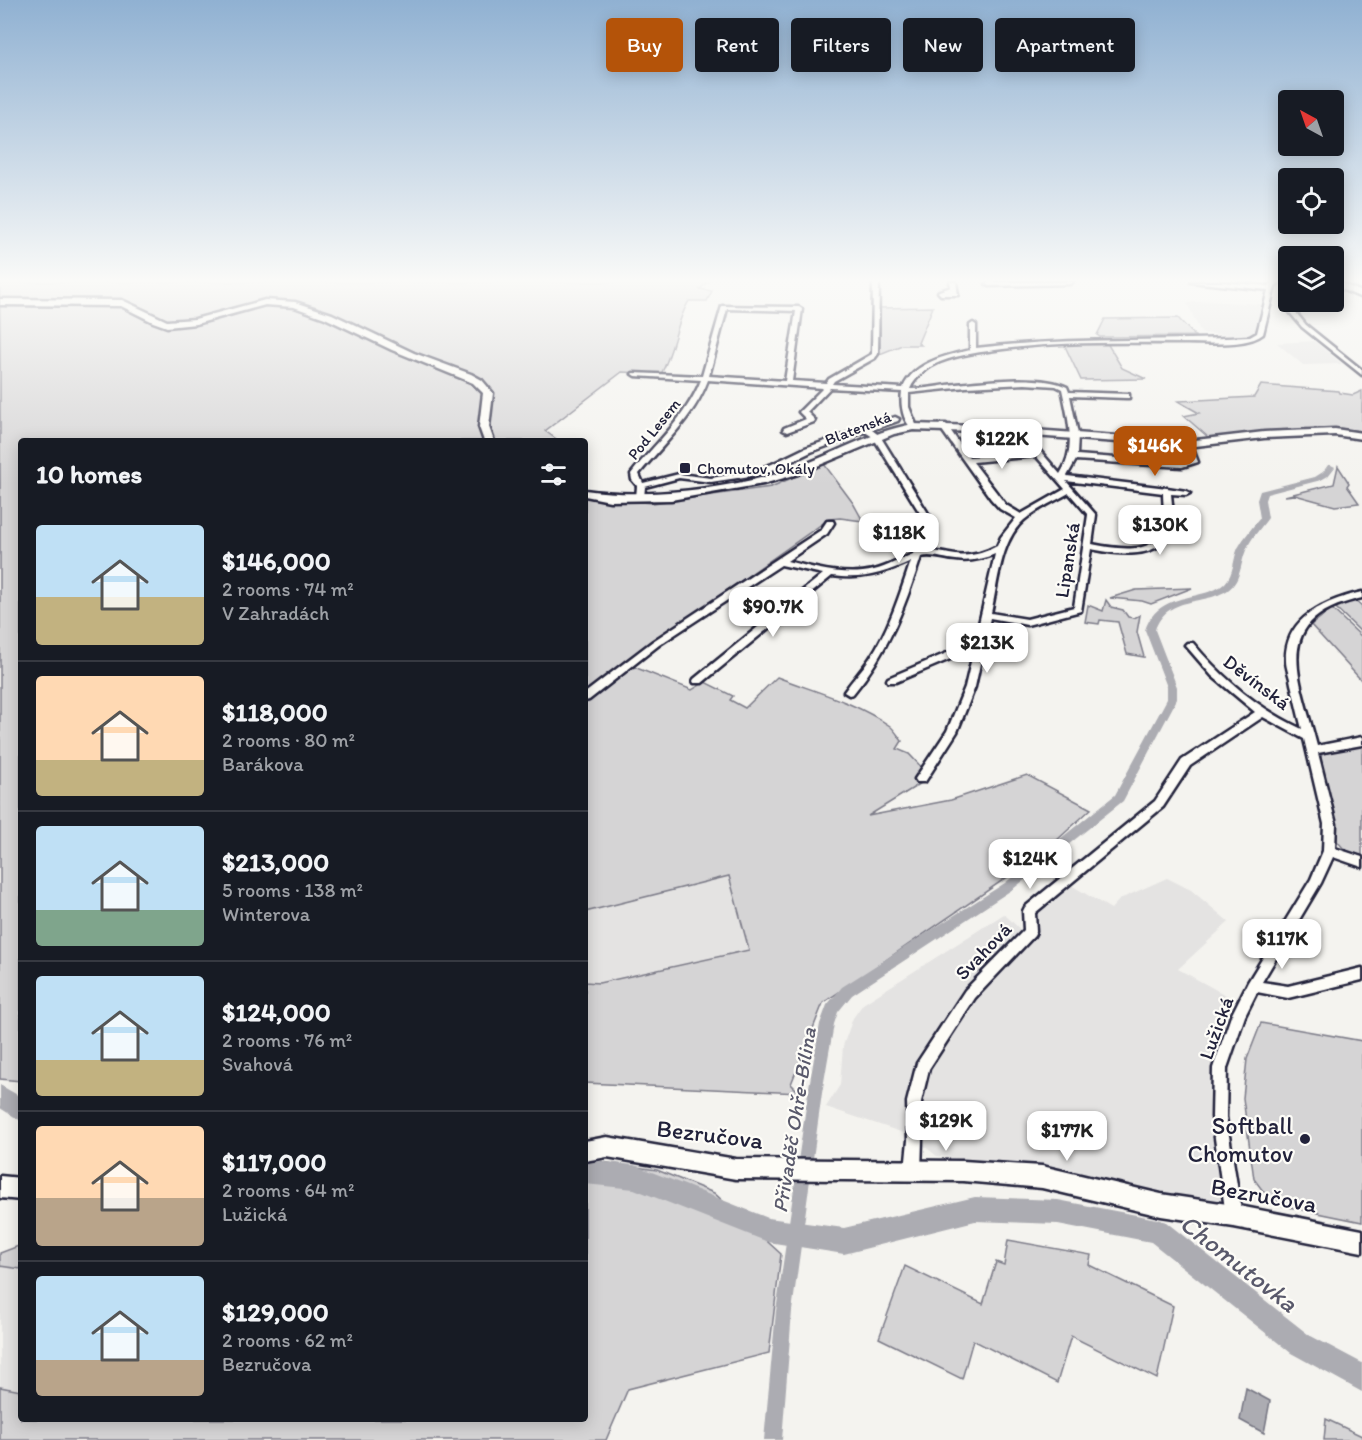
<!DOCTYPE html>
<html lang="en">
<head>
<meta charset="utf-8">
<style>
  :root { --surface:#171b24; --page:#20242c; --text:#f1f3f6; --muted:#9ea1a6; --line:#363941; --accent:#b45309 }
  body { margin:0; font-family:Itim,sans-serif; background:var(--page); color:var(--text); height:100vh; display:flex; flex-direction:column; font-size:22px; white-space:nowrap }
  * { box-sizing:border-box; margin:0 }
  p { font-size:20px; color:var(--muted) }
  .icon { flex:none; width:33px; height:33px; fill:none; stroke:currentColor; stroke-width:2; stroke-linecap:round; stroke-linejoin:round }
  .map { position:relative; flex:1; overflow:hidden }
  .sheet { position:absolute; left:18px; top:438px; width:570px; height:984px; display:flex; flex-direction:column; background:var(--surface); border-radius:6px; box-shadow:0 3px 15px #0003 }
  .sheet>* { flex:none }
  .hud { position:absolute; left:606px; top:18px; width:570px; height:54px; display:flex; gap:12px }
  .needle { width:39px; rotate:320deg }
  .buttons { position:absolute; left:1278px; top:90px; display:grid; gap:12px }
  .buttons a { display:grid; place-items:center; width:66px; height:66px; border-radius:6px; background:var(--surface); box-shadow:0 3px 15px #0003; font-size:30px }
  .price { position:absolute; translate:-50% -51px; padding:0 14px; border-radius:12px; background:#fff; color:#222; font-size:20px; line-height:39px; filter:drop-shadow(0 2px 3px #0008) }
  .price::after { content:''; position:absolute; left:50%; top:36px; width:18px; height:14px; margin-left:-9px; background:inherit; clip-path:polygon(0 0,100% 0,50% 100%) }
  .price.on { background:var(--accent); color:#fff }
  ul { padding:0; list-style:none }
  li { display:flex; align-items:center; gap:18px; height:150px; padding:0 18px }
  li+li { border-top:2px solid var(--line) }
  li span { display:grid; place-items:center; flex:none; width:168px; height:120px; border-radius:6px; color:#555 }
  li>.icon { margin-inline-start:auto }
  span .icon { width:72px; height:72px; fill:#fffc; stroke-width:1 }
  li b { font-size:26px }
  h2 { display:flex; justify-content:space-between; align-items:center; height:72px; padding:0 18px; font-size:26px }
  .pill { padding:0 21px; border-radius:6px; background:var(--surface); box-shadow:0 3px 15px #0003; font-size:21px; line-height:54px }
  .pill.on { background:var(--accent); color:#fff }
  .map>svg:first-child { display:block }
</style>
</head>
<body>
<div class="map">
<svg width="1362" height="1440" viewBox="0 0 1362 1440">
  <rect width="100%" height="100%" fill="#f4f3ef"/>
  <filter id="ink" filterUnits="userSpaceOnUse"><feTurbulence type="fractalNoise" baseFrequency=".0167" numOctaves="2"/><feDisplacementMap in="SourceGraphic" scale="12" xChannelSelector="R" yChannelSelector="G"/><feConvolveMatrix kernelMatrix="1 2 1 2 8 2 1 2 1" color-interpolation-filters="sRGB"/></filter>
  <g filter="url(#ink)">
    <!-- built -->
    <g fill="#e4e3e2">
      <polygon points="1207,301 1261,304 1255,334 1251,336 1201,333 1187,303"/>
      <polygon points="1314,341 1342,364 1303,365 1277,343"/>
      <polygon points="730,875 749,950 599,983 585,982 585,912"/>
      <polygon points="1167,878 1191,890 1229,922 1178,969 1231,998 1212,1103 1221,1207 1046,1170 937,1156 910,1135 826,1107 840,1085 843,1046 853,1018 863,1004 1004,914 1024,933 1036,921 1041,906 1071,885 1111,909 1120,899"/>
      <polygon points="0,1266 21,1269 21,1391 0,1387"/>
    </g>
    <!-- green -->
    <g fill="#d5d4d5" stroke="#7c7b88" stroke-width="1.5">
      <path d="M0 282H708L700 289 712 291 707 301H689C676 321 674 351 661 374L622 372 545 431 559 441H493L488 426 491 406 481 381 291 302C248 295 212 325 169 322 156 322 140 306 124 302L0 301Z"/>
      <path d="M0 303 120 304C136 309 149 323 166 325 202 328 237 305 274 303 284 303 296 307 306 309L475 382 484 393 486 441H21V1081L0 1079Z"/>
      <polygon points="933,307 918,343 921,345 902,345 880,354 880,308"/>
      <polygon points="1178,318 1195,336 1100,337 1097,335 1105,319"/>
      <polygon points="1107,343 1122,368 1146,379 1081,380 1064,344"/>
      <polygon points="1261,385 1339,391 1340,393 1353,395 1362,391 1362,431 1338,428 1208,437 1184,416 1199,413 1178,401 1254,397"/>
      <path d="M824 464 853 503 863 521 840 518 829 519 624 663 692 690 705 682 733 696 730 700 745 708 777 677C816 692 855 702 890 726 895 730 898 736 902 741L897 749 909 754 931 777 868 816 951 800 1027 775 1091 809 1044 852 823 1003 791 1084 800 1093 585 1083V982L599 983 749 950 729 876 585 912V497L653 503 771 487Z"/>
      <polygon points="1338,466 1349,483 1347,486 1359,503 1335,506 1295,495 1285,496 1334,484"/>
      <polygon points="1192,588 1151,604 1142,601 1110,598 1136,590"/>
      <polygon points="1106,600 1111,607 1123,610 1128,617 1134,618 1140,615 1137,632 1144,657 1127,654 1118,622 1100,620 1099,624 1085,622 1088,605 1103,611"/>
      <polygon points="1355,600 1362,606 1362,633 1335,607"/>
      <polygon points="1332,609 1362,637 1362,681 1311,625"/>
      <polygon points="1362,744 1362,858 1344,849 1337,841 1334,817 1320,760 1322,754"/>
      <polygon points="1261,1023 1362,1041 1362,1222 1284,1206 1266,1195 1254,1179 1243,1098 1247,1059"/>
      <polygon points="602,1162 657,1170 714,1193 781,1254 769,1353 628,1389 606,1440 0,1440 0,1387 21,1391 21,1419 585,1419 585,1165"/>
      <polygon points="1008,1240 1091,1255 1089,1265 1173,1306 1157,1379 1071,1336 1057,1383 973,1340 962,1379 879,1338 905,1266 983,1304 996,1262 1004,1265"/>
      <polygon points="21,1245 21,1269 0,1266 0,1253"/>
      <polygon points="1326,1419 1362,1436 1362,1440 1324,1440"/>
    </g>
    <!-- water -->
    <polygon fill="#acacb2" stroke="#757582" stroke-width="1.5" points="1246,1388 1270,1401 1264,1433 1240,1420"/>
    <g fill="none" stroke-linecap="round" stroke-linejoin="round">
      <!-- canal -->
      <g fill="#acacb2" fill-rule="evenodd">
        <polygon points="1288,284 1288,291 1286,296 1281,297 1285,286"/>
        <path d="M1328 465H1331L1335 467 1328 476 1321 480 1267 494 1265 500 1268 518C1261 528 1252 537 1247 548 1240 562 1242 580 1228 590 1203 606 1167 595 1155 630L1177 687V699L1123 801 1013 889 852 995 838 1012 834 1024 822 1093 792 1311 782 1440H764L776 1311 808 1093 820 1024 827 1005 842 987 1005 883 1115 795 1167 699V687L1145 630C1155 601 1178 600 1205 593 1212 591 1220 588 1225 583 1234 574 1233 559 1238 548 1244 537 1252 528 1260 518L1257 500 1260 491 1315 477 1323 472Z"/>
      </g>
      <!-- river -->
      <g fill="#acacb2" fill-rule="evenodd">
        <polygon points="0,1085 21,1097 21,1121 0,1108"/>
        <polygon points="585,1160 634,1165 768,1218 844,1228 975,1197 1058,1200 1157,1219 1166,1222 1309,1335 1362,1363 1362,1392 1291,1353 1151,1242 1058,1224 975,1221 844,1254 768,1242 634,1189 585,1184"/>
      </g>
      <defs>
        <g id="street">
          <path d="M873 282H879L878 354 875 358 834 381 832 384 903 388C914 362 945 356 970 350V325L973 323 976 325V348C1067 337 1158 342 1250 337L1257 333 1268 290 1191 282H1220L1269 286 1272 282H1280L1275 286 1263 334C1247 347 1208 343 1187 343 1126 343 1064 341 1003 349 982 352 960 354 940 362 928 367 915 377 910 389 922 389 935 387 947 385 977 382 1041 373 1067 387L1069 392 1129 394V398H1126L1070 396 1078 434 1077 455 1182 463 1190 461 1183 444 1187 442 1191 444 1198 462 1182 467 1076 460 1067 476 1167 488 1186 491 1190 493 1186 495 1171 494C1172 506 1175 521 1170 532 1158 561 1115 554 1091 549L1081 611 1027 625 990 618 975 687 957 732 925 782H917L915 779 947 731 965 687 974 649 896 682H888L887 680 888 678 975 641 995 554C983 559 969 562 956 560 943 559 933 554 921 557 904 609 888 652 853 694L849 695 844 692C852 680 862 670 870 658 889 629 900 594 911 561 882 574 863 580 832 576L702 683H694L693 681 694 679 823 574 781 565 659 645 589 700 585 701V693L653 641 821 530 827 521H833L834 523 827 534 787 561C815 568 845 577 874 570 887 567 900 559 913 554L923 518 873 437 865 432 811 452 778 468 757 475 711 482 679 478 645 487 644 498 640 500 636 498 637 486 632 480 631 474C655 443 686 418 701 380L635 376 632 374 633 373 702 376 722 306 799 307 802 309 792 381 826 383 829 379 872 354ZM727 309 796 311 785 381 709 376ZM708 380 823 388 799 412 806 419 784 428 783 430 787 432 814 422 815 420 807 412 830 388 902 392C900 404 903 423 913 429L917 427 909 407V393L966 387 1025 384 1056 386 1062 389C1068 418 1077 449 1060 474L1022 430H1019L1015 432 1032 452 969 457 946 424H940L939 426 991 499 1000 509 1016 518 1001 537 997 546C984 553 971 557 956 555 944 554 934 549 922 552L931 518 880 436 872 430 898 421 899 419 895 417 805 448 772 464 753 471 711 478 679 474 643 483 639 474C663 444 694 418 708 380ZM1036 456 1065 489 1021 514 1006 505 973 462ZM1066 481 1163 493C1163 505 1166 519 1162 531 1153 556 1112 548 1092 544L1096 515ZM1069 493 1088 515 1074 607 1027 619 991 613C998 584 1000 541 1024 520 1037 509 1053 502 1069 493Z"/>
          <polygon points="950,282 956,282 958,295 941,295 938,292 939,291 951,287"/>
          <polygon points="1073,282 1070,284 989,286 986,284 989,282"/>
          <polygon points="1291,302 1297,302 1293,309 1306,325 1362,370 1362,375 1302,327 1287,309"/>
          <path d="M1362 592V598C1267 619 1300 678 1317 746L1362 737V745L1318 753 1336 824 1335 848 1362 857V867L1333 857 1321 883 1262 982 1288 986 1362 968V980L1288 998 1257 992 1245 1016 1227 1068 1226 1117 1242 1216 1240 1222 1234 1224 1228 1222 1226 1216 1212 1117 1213 1068 1231 1016 1248 982 1311 879 1323 851 1324 824 1304 739 1263 717 1190 766 1163 807 1035 913 1036 932 1034 936 975 998 929 1069 921 1102 922 1140 921 1171 918 1176 913 1178 908 1176 905 1171 908 1140 907 1102 917 1063 965 990 1024 930 1023 911 1025 907 1155 801 1182 760 1255 712 1212 676 1187 647 1185 645 1187 643H1193C1223 679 1259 709 1302 729 1298 714 1295 699 1291 684 1290 676 1286 668 1286 661 1284 617 1327 600 1362 592Z"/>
        </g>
        <g id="secondary">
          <polygon points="1334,282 1339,282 1362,292 1362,298 1334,286"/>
          <polygon points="0,299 122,300 167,321 195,319 265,300 295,302 332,314 414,353 471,374 482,380 493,393 489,427 494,441 484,441 479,427 483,393 473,383 392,350 325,318 294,307 265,305 196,324 167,327 153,322 121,306 0,305"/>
          <path d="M913 424 977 426 1187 441 1264 432 1335 429 1362 433V439L1335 435 1264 438 1187 447 977 432 913 430 894 434 798 474 763 484 671 500 610 501 585 496V490C645 499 731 489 789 470 831 456 869 432 913 424Z"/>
          <polygon points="607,1137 736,1159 963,1161 1042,1166 1161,1194 1234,1205 1362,1230 1362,1252 1234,1227 1161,1216 1042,1188 963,1181 736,1179 607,1157 585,1161 585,1141"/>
          <polygon points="0,1176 21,1178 21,1200 0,1198"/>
        </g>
      </defs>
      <!-- street casing -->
      <use href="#street" stroke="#22223b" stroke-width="5"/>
      <!-- secondary casing -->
      <use href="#secondary" stroke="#22223b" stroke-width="5"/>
      <!-- street -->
      <use href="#street" fill="#fdfcf7" fill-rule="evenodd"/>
      <!-- secondary -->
      <use href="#secondary" fill="#fdfcf7" fill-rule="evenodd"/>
    </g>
  </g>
  <!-- sky -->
  <linearGradient id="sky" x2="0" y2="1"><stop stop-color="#90b1d2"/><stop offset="0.58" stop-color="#fafaf8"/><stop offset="1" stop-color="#fafaf8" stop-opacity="0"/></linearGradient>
  <rect width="1362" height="484" fill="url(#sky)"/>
  <!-- markers -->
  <g fill="#22223b" stroke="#fdfcf7" stroke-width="2">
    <rect x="679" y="462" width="12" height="12" rx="3"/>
    <circle cx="1305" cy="1139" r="6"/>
  </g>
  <g text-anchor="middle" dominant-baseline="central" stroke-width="4.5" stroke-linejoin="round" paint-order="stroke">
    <!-- far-street labels -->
    <g font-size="16" fill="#22223b" stroke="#fdfcf7">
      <text transform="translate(858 428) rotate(-21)">Blatenská</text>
      <text transform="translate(654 429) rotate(-51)">Pod Lesem</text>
    </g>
    <!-- far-poi labels -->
    <g font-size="16" fill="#22223b" stroke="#fdfcf7" text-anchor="start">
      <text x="697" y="468">Chomutov, Okály</text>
    </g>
    <!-- street labels -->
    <g font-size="20" fill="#22223b" stroke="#fdfcf7">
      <text transform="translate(1067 560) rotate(-81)">Lipanská</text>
      <text transform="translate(1257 682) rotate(37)">Děvínská</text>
      <text transform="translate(983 951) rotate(-46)">Svahová</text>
      <text transform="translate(1216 1028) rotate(-70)">Lužická</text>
    </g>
    <!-- water labels -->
    <g font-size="21" font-style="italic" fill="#59596b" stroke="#fdfcf7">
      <text transform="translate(794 1120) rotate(-81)">Přivaděč Ohře-Bílina</text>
    </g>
    <!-- near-poi labels -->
    <g font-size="24" fill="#22223b" stroke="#fdfcf7" text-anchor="end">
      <text x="1293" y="1125">Softball<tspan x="1293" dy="28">Chomutov</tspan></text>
    </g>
    <!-- near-street labels -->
    <g font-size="24" fill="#22223b" stroke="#fdfcf7">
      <text transform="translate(710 1134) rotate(7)">Bezručova</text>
      <text transform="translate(1264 1195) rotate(10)">Bezručova</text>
    </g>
    <!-- near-water labels -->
    <g font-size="26" font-style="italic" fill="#59596b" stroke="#fdfcf7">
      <text transform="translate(1239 1263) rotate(38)">Chomutovka</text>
    </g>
  </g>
</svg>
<div class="buttons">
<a><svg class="needle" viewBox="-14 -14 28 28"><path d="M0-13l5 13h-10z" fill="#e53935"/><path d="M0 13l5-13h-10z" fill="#9ea1a6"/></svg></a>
<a><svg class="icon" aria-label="locate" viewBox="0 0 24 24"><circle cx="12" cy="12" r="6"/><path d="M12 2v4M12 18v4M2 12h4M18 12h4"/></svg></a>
<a><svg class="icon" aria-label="layers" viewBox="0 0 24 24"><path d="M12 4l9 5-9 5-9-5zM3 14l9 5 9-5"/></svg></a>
</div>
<b class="price" style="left:1002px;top:470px">$122K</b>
<b class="price on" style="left:1155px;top:477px">$146K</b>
<b class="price" style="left:1160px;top:556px">$130K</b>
<b class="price" style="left:899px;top:564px">$118K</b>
<b class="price" style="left:773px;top:638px">$90.7K</b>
<b class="price" style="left:987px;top:674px">$213K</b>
<b class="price" style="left:1030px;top:890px">$124K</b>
<b class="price" style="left:1282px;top:970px">$117K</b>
<b class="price" style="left:946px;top:1152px">$129K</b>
<b class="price" style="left:1067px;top:1162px">$177K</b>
<div class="hud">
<a class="pill on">Buy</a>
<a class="pill">Rent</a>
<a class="pill">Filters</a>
<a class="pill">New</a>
<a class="pill">Apartment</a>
</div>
<section class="sheet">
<h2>10 homes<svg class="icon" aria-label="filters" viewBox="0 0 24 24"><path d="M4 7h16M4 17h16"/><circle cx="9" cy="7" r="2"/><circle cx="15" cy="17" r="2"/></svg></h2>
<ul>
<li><span style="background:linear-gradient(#bfe0f5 60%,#c2b280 0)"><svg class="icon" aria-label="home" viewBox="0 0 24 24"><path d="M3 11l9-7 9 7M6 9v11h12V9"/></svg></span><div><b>$146,000</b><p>2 rooms · 74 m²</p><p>V Zahradách</p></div></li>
<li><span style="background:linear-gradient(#ffd9b3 70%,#c2b280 0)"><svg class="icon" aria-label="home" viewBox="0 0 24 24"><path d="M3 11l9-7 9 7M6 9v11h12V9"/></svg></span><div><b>$118,000</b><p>2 rooms · 80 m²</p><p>Barákova</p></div></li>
<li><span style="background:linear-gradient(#bfe0f5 70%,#7fa58c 0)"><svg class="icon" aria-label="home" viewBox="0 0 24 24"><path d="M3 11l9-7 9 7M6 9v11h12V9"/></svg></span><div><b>$213,000</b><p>5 rooms · 138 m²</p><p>Winterova</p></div></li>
<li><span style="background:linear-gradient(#bfe0f5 70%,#c2b280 0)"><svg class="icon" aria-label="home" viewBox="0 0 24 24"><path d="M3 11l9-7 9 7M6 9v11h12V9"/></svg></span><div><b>$124,000</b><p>2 rooms · 76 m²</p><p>Svahová</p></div></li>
<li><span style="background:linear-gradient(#ffd9b3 60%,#b9a48a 0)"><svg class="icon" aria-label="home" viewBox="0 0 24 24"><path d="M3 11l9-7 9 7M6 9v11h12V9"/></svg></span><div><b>$117,000</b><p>2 rooms · 64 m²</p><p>Lužická</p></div></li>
<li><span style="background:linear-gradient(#bfe0f5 70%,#b9a48a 0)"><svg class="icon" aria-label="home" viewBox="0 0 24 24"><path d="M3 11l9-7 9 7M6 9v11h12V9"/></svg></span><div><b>$129,000</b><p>2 rooms · 62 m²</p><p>Bezručova</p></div></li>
</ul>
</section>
</div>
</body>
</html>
